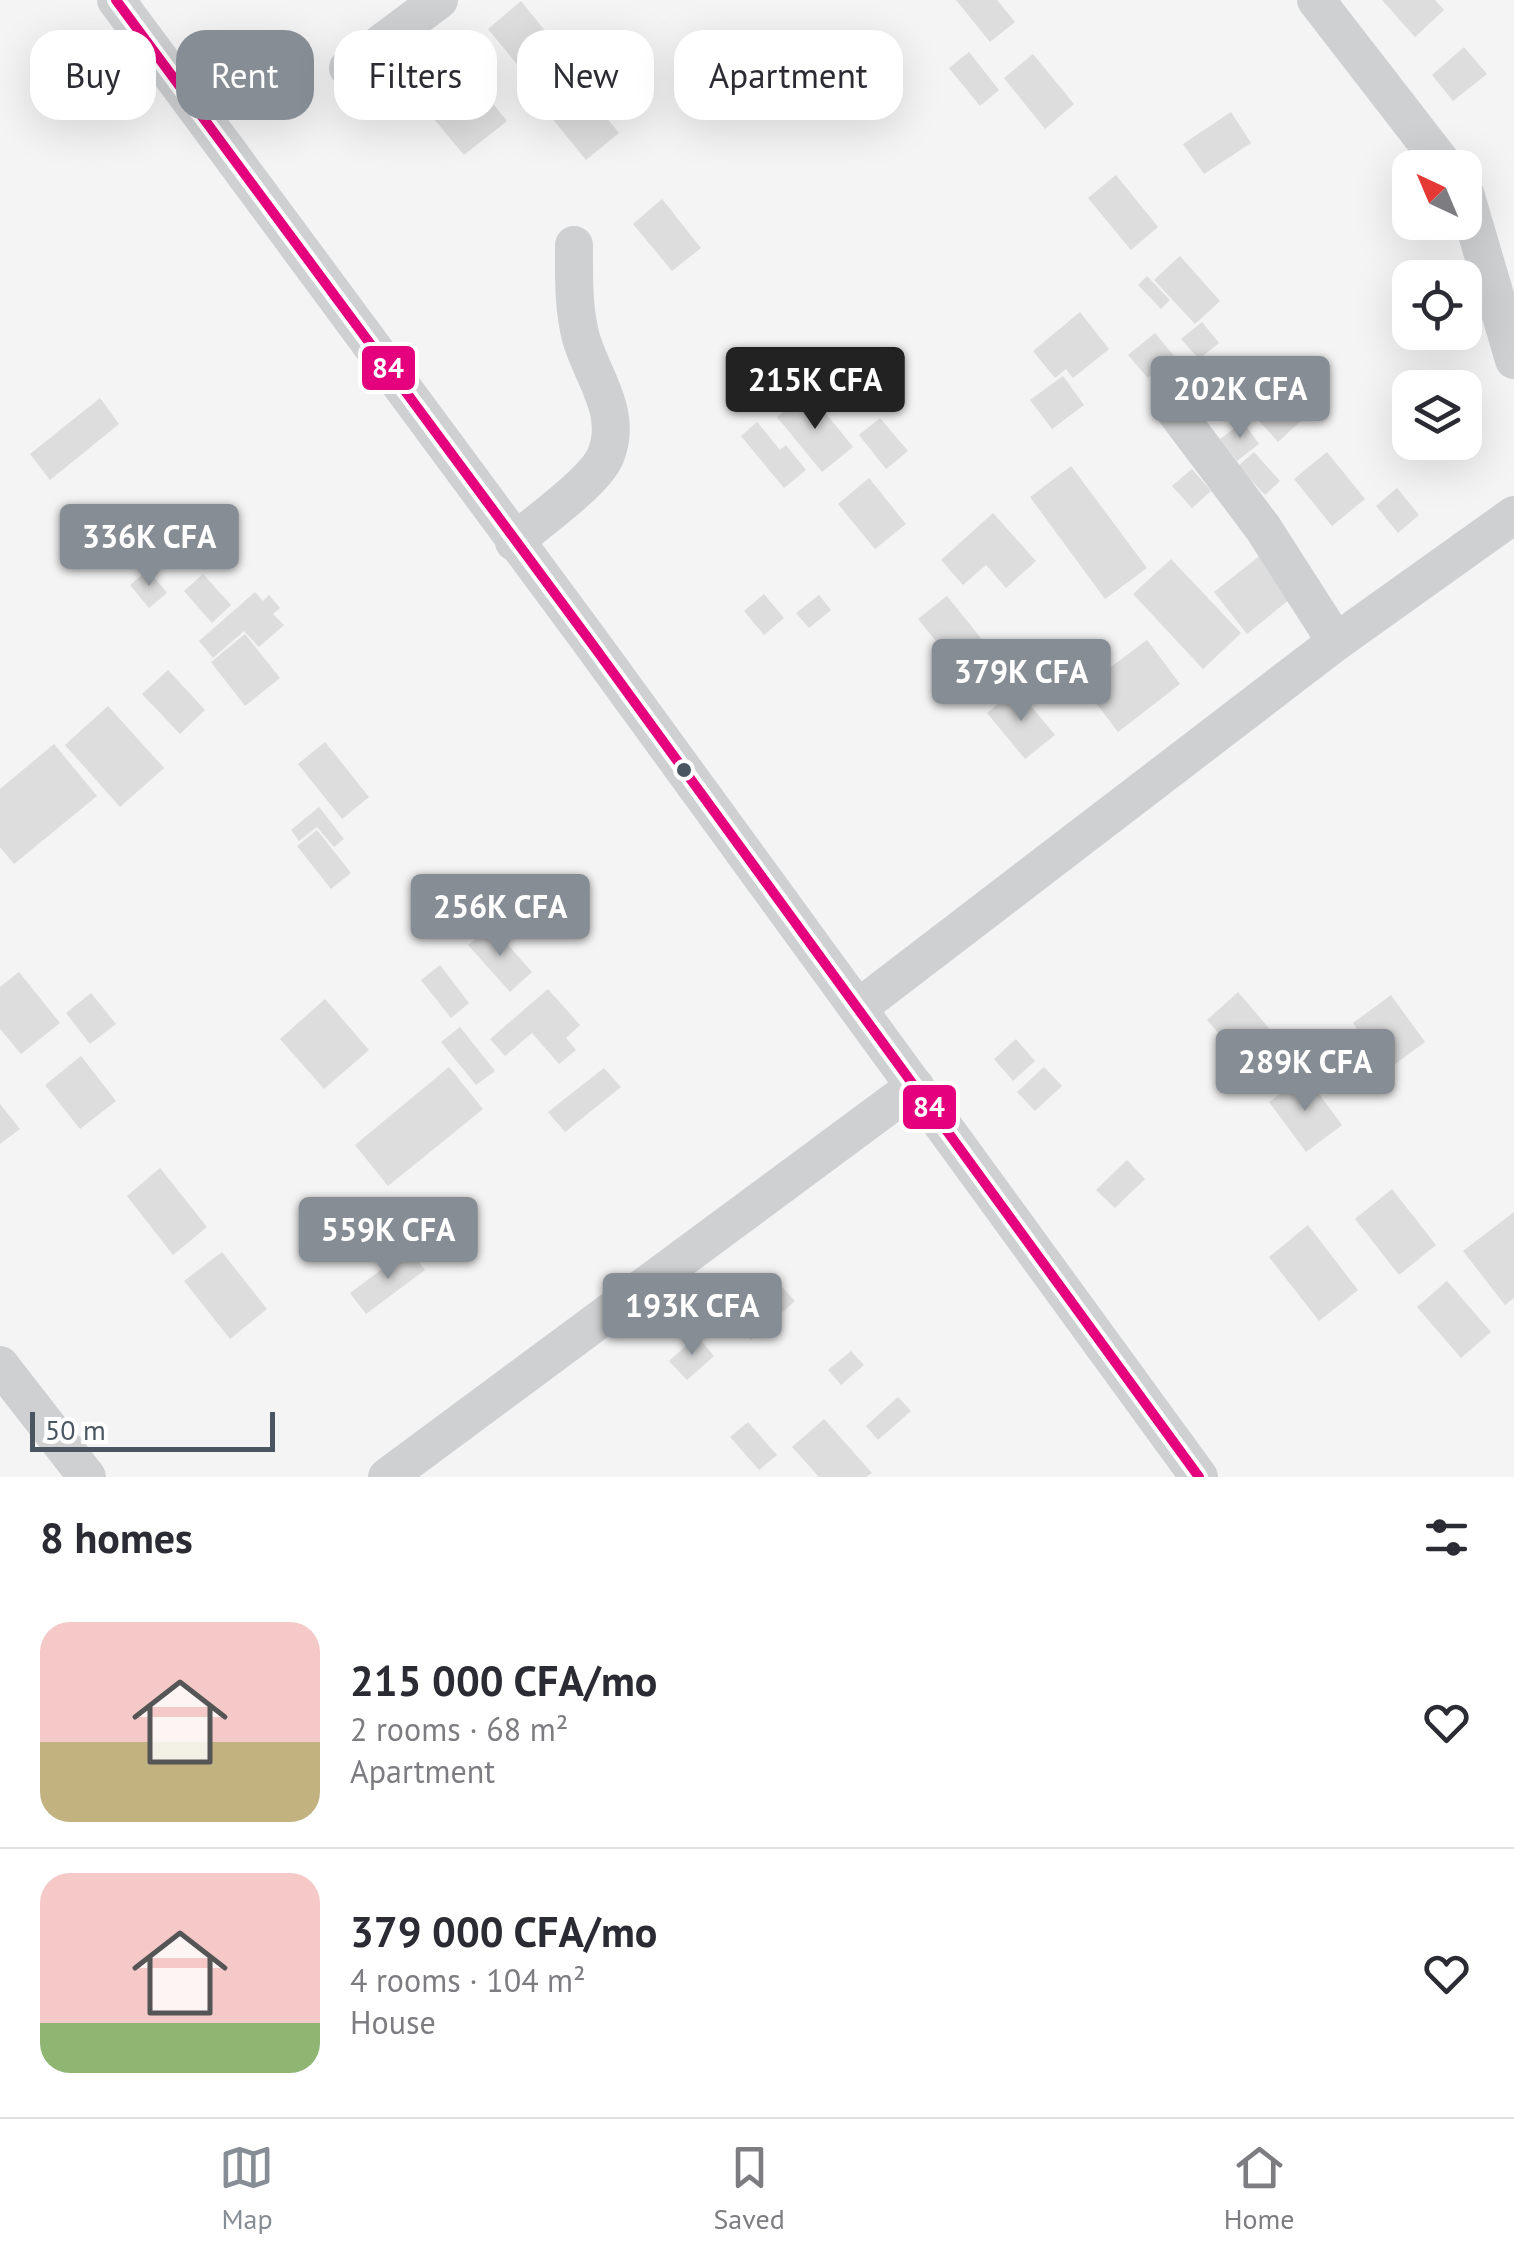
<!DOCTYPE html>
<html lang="en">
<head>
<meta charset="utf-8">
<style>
  :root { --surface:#fff; --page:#f2f2f3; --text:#2b2b33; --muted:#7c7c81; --line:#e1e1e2; --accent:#868d94 }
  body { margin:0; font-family:"PT Sans",sans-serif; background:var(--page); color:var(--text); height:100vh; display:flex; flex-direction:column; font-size:38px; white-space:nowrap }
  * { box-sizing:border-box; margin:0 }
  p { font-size:32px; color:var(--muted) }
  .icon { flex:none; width:55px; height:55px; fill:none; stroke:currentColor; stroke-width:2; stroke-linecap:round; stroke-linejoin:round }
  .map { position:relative; height:1477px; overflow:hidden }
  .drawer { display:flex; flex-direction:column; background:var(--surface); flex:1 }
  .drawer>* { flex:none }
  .hud { position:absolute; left:30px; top:30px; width:1000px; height:90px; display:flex; gap:20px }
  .needle { width:65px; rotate:316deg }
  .buttons { position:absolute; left:1392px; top:150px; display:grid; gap:20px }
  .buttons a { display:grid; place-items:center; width:90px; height:90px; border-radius:20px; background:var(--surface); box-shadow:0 10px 40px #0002; font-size:50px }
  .scale { position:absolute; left:30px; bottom:25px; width:245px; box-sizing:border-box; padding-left:10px; border:5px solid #4a5661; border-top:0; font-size:28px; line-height:35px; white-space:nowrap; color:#4a5661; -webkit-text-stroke:8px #fff; paint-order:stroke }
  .price { position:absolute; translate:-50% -85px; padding:0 22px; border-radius:10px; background:var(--accent); color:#fff; font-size:32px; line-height:65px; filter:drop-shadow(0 2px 5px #0008) }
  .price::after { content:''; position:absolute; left:50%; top:60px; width:30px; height:22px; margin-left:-15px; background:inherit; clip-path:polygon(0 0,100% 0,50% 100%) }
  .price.active { background:#222; color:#fff }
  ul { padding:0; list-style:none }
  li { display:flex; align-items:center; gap:30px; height:250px; padding:0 40px }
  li+li { border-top:2px solid var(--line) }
  li span { display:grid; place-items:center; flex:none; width:280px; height:200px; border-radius:30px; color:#555 }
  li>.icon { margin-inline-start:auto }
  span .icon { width:120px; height:120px; fill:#fffc; stroke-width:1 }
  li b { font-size:42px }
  h2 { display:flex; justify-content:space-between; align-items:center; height:120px; padding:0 40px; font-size:42px }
  .pill { padding:0 35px; border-radius:30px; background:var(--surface); box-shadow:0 10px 40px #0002; font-size:35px; line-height:90px }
  .pill.active { background:var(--accent); color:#fff }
  .menu { display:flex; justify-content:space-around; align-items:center; height:140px; border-top:2px solid var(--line); background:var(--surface); font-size:28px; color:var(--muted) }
  .menu a { display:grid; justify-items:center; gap:5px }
  .menu .active { color:var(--accent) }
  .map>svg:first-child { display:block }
</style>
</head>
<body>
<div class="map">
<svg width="1514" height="1477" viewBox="0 0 1514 1477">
  <rect width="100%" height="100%" fill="#f4f4f4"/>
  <!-- building -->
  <g fill="#ddddde">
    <polygon points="956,0 997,0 1015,22 990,42"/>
    <polygon points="1382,0 1435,0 1444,10 1415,37"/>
    <polygon points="521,1 558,47 525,74 488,29"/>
    <polygon points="1464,47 1487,74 1453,101 1432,75"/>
    <polygon points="969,52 999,90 980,106 949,68"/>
    <polygon points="452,54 507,121 464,155 409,89"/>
    <polygon points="1033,54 1074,104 1045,129 1004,78"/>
    <polygon points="579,84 619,133 586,160 546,111"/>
    <polygon points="1231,112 1251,143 1204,174 1183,144"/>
    <polygon points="1116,175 1158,227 1131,250 1088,198"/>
    <polygon points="662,199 701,248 672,271 633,224"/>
    <polygon points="1180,256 1220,301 1195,324 1154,280"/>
    <polygon points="1147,276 1170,300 1161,309 1138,285"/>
    <polygon points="1080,312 1109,349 1073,378 1066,369 1055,378 1033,351"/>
    <polygon points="1202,322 1219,343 1199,359 1181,339"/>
    <polygon points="1155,333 1174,356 1148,378 1128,355"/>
    <polygon points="1223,356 1242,380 1221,398 1201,375"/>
    <polygon points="1259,371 1303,419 1278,442 1234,393"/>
    <polygon points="1063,376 1084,405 1052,429 1030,400"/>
    <polygon points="808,391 853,447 822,472 777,417"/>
    <polygon points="100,398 119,424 50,480 30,454"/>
    <polygon points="880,418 908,451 886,469 859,435"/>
    <polygon points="757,422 780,450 786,445 806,470 784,488 741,436"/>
    <polygon points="1243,422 1259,444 1237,461 1220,439"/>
    <polygon points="1254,452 1280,481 1265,495 1238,466"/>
    <polygon points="1327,452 1365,499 1332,526 1294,479"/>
    <polygon points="1071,466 1147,568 1105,599 1030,497"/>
    <polygon points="1192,469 1211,491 1192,508 1172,486"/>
    <polygon points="869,478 906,524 875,549 838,504"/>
    <polygon points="1397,488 1419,515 1398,533 1376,506"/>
    <polygon points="993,513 1036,561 1006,588 986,565 963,585 941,560"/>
    <polygon points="193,540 209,560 198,569 182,548"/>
    <polygon points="1262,554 1295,595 1247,634 1214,592"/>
    <polygon points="1171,559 1241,633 1203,669 1133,594"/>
    <polygon points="148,570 167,593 149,608 130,585"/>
    <polygon points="203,574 231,605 212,623 184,591"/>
    <polygon points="255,592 263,601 269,595 280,608 273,614 284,625 259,647 244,631 213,658 199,641"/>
    <polygon points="764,594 784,618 764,635 744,611"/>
    <polygon points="819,595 831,610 809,628 796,613"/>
    <polygon points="947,596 988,647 960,671 918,619"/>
    <polygon points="245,634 280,678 245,706 211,662"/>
    <polygon points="1147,640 1180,684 1118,732 1084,687"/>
    <polygon points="168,670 205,710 180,734 142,694"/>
    <polygon points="1016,688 1055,735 1025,759 987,713"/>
    <polygon points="108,706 164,768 120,807 65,745"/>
    <polygon points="325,742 369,797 342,819 298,764"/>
    <polygon points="54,744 97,796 14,864 0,847 0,789"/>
    <polygon points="319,807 344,839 334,847 317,827 299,841 291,830"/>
    <polygon points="317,830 351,873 331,889 297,846"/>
    <polygon points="491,926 532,972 510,992 468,945"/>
    <polygon points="440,965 469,1003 451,1018 421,980"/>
    <polygon points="19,972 60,1023 21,1054 0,1029 0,987"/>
    <polygon points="548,989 580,1025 566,1038 576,1050 559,1064 532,1033 505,1056 490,1039"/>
    <polygon points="1238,992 1286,1048 1255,1075 1207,1020"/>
    <polygon points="91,993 116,1024 90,1044 66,1013"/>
    <polygon points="1391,995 1425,1042 1387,1070 1353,1023"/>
    <polygon points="325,999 369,1050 324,1089 280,1039"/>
    <polygon points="460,1027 495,1071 476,1085 441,1042"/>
    <polygon points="1016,1039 1035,1061 1013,1081 994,1059"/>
    <polygon points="81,1056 116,1101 80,1129 45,1085"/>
    <polygon points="449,1067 483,1109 388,1186 355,1145"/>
    <polygon points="1044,1067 1062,1086 1035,1111 1017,1092"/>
    <polygon points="604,1068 621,1087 565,1132 548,1112"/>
    <polygon points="1305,1075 1342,1125 1306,1152 1269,1102"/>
    <polygon points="0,1104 20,1129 0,1144"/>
    <polygon points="1127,1160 1145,1179 1115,1208 1096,1190"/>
    <polygon points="160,1168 207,1227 173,1255 127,1196"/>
    <polygon points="1392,1189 1436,1245 1399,1275 1355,1219"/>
    <polygon points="1514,1212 1514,1298 1505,1305 1463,1251"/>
    <polygon points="1308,1225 1358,1290 1319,1321 1269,1257"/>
    <polygon points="409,1249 425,1270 366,1314 350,1293"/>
    <polygon points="222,1252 267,1309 230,1339 184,1281"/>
    <polygon points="773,1277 795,1301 751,1340 730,1316 743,1304 738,1298 759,1279 764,1285"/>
    <polygon points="1447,1281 1491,1332 1461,1358 1417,1307"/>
    <polygon points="697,1336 714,1356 687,1380 669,1361"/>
    <polygon points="851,1351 864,1365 841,1385 828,1370"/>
    <polygon points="898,1397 911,1411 878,1440 866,1426"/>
    <polygon points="824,1419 872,1473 866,1477 819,1477 792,1447"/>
    <polygon points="748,1422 777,1455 759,1470 730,1437"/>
  </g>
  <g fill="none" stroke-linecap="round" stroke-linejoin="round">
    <!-- minor -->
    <g stroke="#ced0d2" stroke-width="38">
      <polyline points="116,0 590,641 1199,1477"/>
      <polyline points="1316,0 1446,168"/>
      <polyline points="348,68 439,0"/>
      <polyline points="1465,193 1514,360"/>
      <polyline points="1172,407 1263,528 1336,642"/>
      <path d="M514 542C536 523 594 482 605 457 624 414 592 377 581 338 573 308 574 275 574 245"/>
      <polyline points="858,1008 1336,642 1514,515"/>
      <polyline points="0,1365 87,1477"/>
      <polyline points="387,1477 915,1086"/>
    </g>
    <defs>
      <polyline id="bus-1" points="116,0 590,641 1199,1477"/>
    </defs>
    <!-- bus-1 casing -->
    <use href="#bus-1" stroke="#fff" stroke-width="18"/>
    <!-- bus-1 -->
    <use href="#bus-1" stroke="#e5007d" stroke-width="10"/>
  </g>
  <!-- markers -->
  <circle fill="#4a5661" stroke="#fff" stroke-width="4" cx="684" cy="770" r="9"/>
  <g stroke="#fff" stroke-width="4">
    <rect x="360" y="344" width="57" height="48" rx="10" fill="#e5007d"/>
    <rect x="901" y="1083" width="57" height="48" rx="10" fill="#e5007d"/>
  </g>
  <g font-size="28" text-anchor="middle" font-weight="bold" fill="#fff">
    <text x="388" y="378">84</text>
    <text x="929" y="1117">84</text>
  </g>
</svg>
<div class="buttons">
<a><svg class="needle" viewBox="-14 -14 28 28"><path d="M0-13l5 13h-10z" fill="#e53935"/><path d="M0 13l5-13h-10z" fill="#7c7c81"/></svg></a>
<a><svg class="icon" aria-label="locate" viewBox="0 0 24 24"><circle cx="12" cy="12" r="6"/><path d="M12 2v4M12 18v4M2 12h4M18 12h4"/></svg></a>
<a><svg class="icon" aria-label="layers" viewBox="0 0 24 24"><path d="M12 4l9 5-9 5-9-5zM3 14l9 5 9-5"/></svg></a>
</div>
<div class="scale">50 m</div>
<b class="price active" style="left:815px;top:432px">215K CFA</b>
<b class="price" style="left:1240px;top:441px">202K CFA</b>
<b class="price" style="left:149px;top:589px">336K CFA</b>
<b class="price" style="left:1021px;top:724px">379K CFA</b>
<b class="price" style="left:500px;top:959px">256K CFA</b>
<b class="price" style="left:1305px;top:1114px">289K CFA</b>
<b class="price" style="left:388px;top:1282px">559K CFA</b>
<b class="price" style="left:692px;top:1358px">193K CFA</b>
<div class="hud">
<a class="pill">Buy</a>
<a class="pill active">Rent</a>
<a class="pill">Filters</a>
<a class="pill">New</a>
<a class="pill">Apartment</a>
</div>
</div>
<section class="drawer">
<h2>8 homes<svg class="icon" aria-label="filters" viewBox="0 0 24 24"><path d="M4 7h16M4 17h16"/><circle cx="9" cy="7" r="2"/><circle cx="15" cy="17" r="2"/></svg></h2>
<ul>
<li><span style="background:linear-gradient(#f6c9c9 60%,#c2b280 0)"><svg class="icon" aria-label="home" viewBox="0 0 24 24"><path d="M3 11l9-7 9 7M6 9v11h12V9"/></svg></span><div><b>215 000 CFA/mo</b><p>2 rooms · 68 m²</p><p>Apartment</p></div><svg class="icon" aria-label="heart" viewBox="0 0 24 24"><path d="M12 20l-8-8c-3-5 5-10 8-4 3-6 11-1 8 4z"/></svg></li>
<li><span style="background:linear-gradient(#f6c9c9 75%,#8fb573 0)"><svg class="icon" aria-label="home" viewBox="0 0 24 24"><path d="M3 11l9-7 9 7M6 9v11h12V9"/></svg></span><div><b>379 000 CFA/mo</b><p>4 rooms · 104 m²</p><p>House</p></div><svg class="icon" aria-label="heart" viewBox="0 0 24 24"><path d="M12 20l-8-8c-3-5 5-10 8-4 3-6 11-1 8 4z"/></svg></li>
</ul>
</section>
<nav class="menu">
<a class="active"><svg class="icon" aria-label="map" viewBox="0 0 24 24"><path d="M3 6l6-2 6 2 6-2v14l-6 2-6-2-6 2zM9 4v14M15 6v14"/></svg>Map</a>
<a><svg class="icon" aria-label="saved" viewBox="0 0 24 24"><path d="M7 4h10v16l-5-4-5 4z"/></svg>Saved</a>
<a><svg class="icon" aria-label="home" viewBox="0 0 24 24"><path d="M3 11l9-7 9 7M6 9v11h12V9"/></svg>Home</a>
</nav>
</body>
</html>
